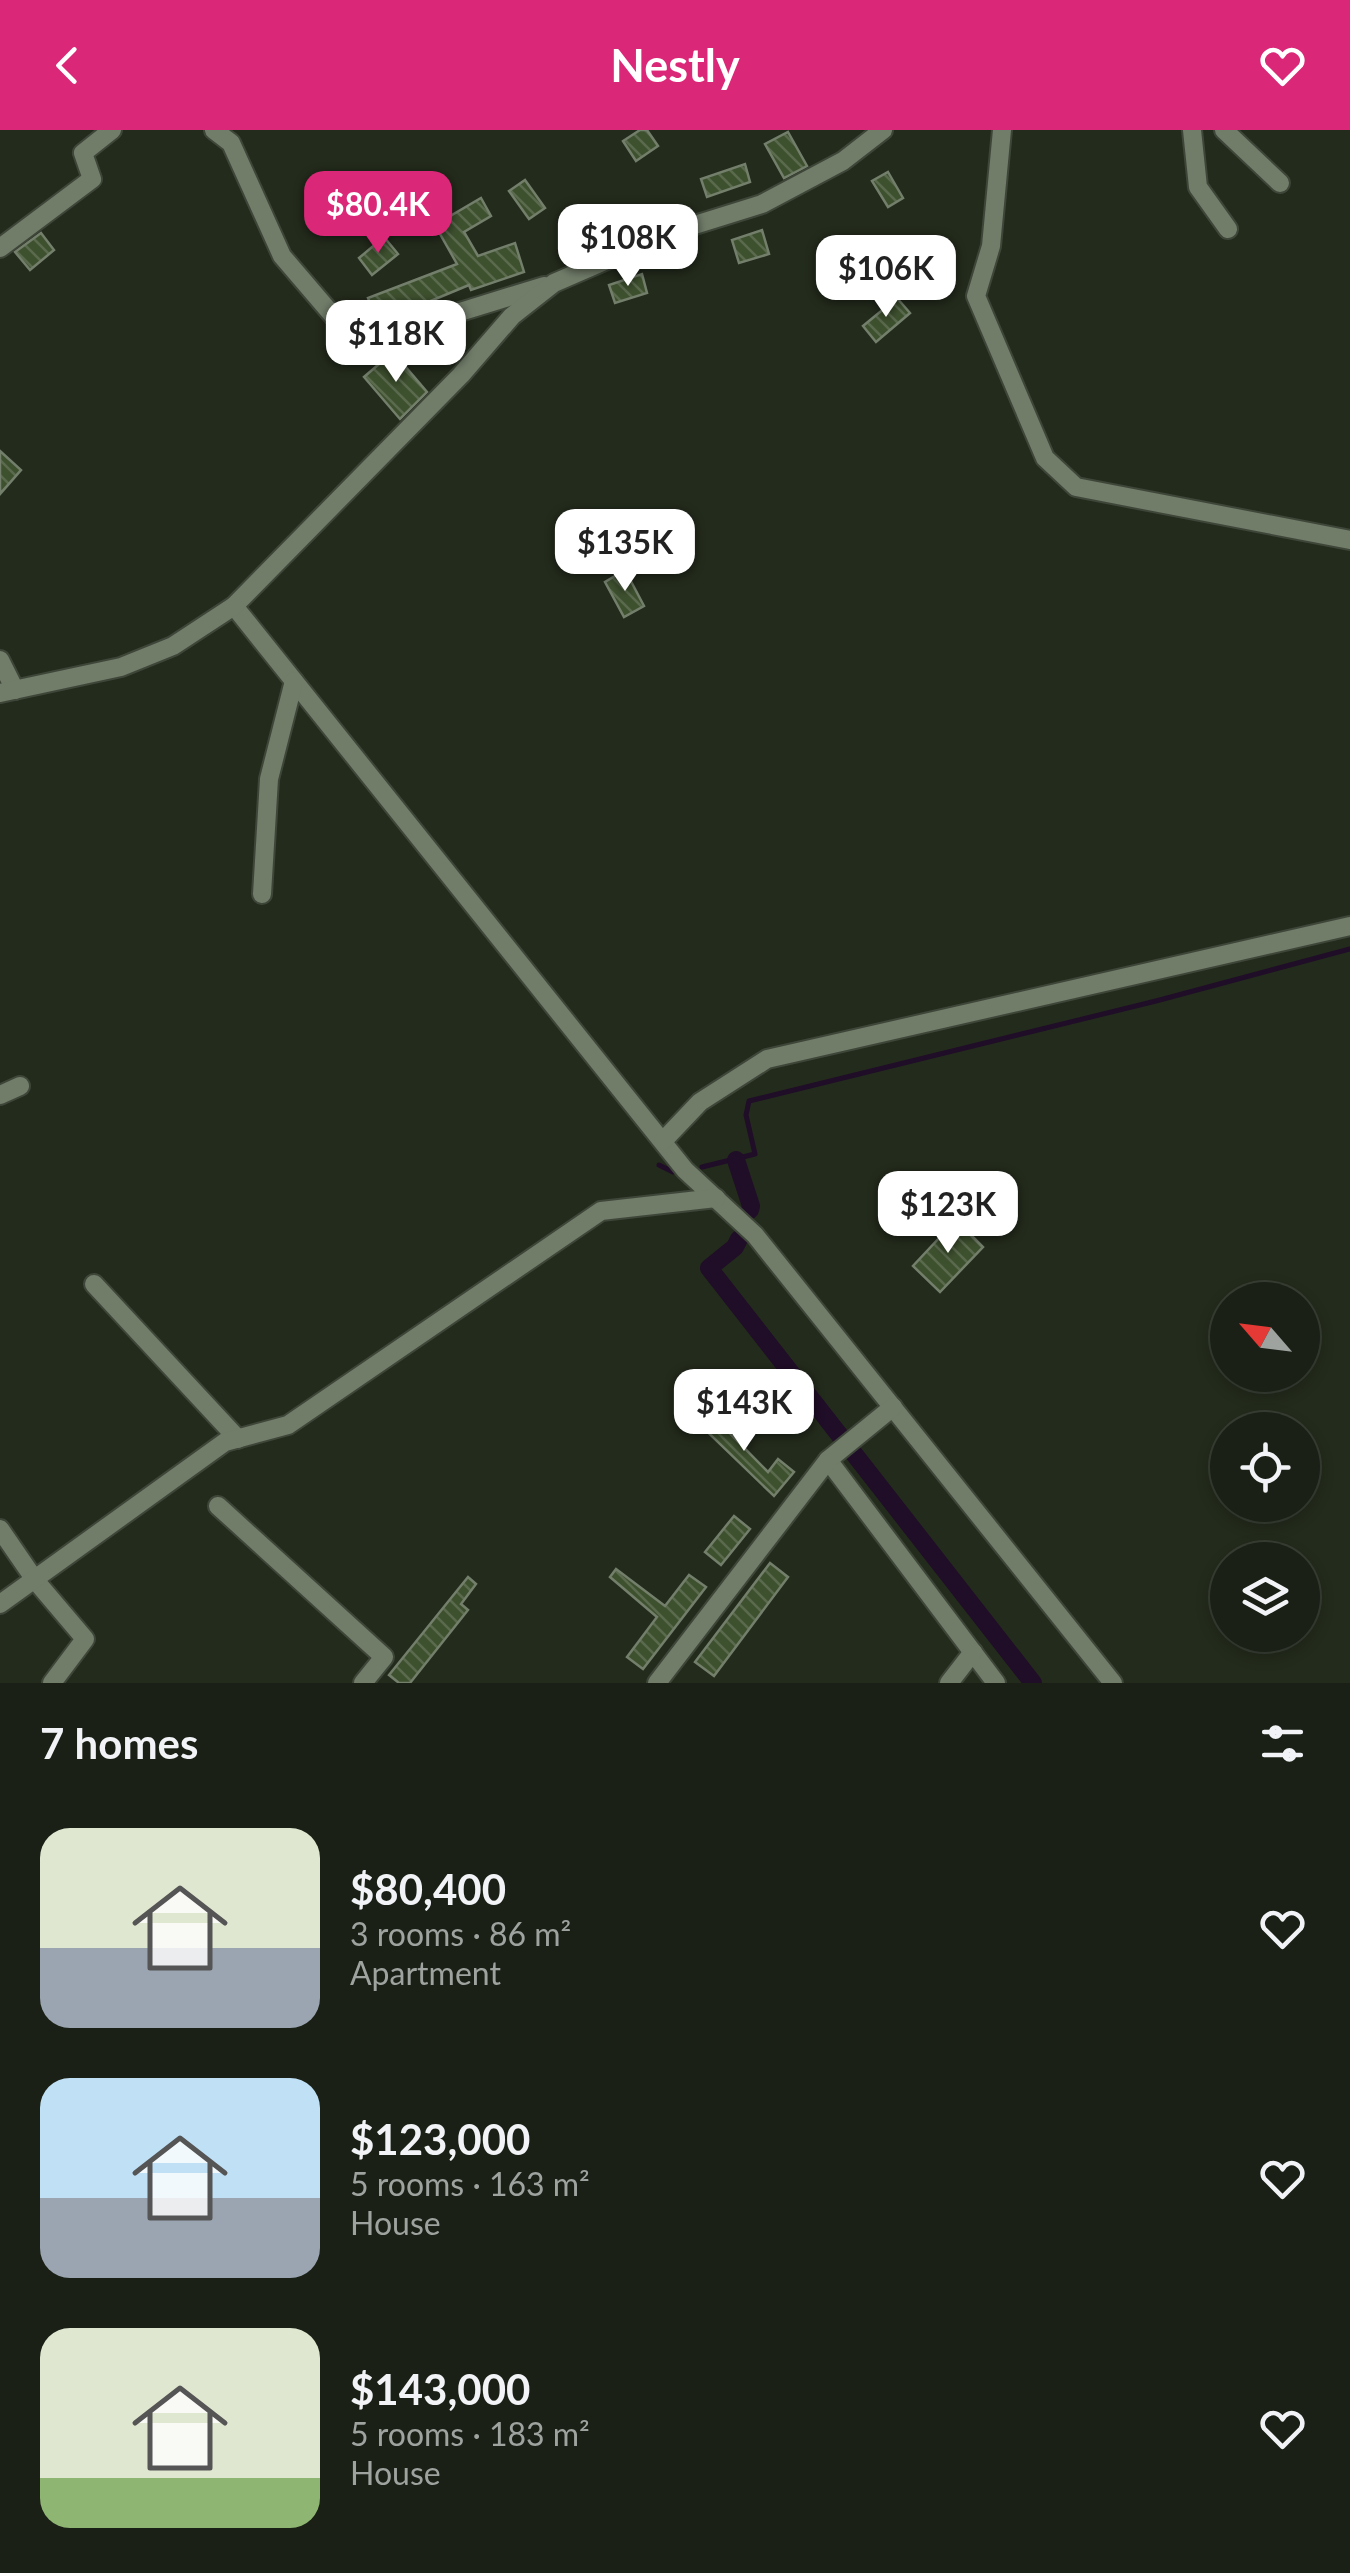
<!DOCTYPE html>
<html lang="en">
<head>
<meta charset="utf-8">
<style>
  :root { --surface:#1a2015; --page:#23281e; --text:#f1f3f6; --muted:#9fa3a0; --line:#383e34; --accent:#db2777 }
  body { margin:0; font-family:Lato,sans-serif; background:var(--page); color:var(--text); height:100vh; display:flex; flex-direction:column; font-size:38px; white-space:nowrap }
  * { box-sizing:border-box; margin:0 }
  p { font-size:32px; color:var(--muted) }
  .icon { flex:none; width:55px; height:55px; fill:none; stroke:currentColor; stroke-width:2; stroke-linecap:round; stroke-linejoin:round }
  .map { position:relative; height:1553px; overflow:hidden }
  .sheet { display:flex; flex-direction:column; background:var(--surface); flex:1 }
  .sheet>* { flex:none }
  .needle { width:65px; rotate:298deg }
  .tools { position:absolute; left:1210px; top:1152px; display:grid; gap:20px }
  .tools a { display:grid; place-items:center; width:110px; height:110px; border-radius:50%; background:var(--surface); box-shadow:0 5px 15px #0003,0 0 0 2px var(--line); font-size:50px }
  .price { position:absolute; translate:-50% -85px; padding:0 22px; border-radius:20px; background:#fff; color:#222; font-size:32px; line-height:65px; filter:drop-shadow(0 2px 5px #0008) }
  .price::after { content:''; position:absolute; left:50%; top:60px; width:30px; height:22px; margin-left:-15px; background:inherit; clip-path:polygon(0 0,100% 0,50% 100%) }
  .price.selected { background:var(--accent); color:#fff }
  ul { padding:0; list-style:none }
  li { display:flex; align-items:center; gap:30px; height:250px; padding:0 40px }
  li span { display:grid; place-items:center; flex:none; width:280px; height:200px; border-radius:30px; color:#555 }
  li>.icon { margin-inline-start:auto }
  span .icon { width:120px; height:120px; fill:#fffc; stroke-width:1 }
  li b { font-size:42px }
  h2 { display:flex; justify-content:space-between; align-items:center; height:120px; padding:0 40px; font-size:42px }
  header { display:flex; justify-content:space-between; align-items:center; height:130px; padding:0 40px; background:var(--accent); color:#fff; font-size:45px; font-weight:700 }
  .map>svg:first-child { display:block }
</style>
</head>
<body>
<header><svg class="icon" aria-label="back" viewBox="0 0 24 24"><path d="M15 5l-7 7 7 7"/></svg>Nestly<svg class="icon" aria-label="heart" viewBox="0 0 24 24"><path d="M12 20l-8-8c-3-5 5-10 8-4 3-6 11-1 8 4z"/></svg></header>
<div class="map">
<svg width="1350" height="1553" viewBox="0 0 1350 1553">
  <defs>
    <pattern id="building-back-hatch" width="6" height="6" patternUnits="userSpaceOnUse" patternTransform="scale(2.5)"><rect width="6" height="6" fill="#3e512f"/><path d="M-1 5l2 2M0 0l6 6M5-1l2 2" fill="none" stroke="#596a4d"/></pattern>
  </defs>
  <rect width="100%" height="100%" fill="#232b1c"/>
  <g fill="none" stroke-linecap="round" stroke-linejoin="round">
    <!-- stream -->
    <g stroke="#200d28" stroke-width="5">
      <polyline points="659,1035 673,1042"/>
      <polyline points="702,1037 755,1024 746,985 749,971 1156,871 1350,819"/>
    </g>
    <!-- canal -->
    <g stroke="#200d28" stroke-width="18">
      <polyline points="736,1030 751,1076 750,1080"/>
      <polyline points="739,1109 735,1117 709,1138 1033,1553"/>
    </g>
  </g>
  <!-- building -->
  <g fill="url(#building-back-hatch)" stroke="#737e6b" stroke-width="2.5">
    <polygon points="640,0 647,0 658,16 636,31 623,11"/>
    <polygon points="788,2 807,36 784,48 765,14"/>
    <polygon points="745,34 750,52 707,67 701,49"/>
    <polygon points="888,42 903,68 888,77 872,51"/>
    <polygon points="525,50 545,78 529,89 509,61"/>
    <polygon points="481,68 491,86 464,102 478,126 515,113 524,142 471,160 469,155 409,180 375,186 368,168 457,134 435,95"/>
    <polygon points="762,100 769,124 739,133 732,110"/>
    <polygon points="41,103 54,120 30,140 15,122"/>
    <polygon points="384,107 398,124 372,145 359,128"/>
    <polygon points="642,144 647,163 615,173 609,155"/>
    <polygon points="897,168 910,183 876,212 863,196"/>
    <polygon points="435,201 437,213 388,222 386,210"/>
    <polygon points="393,222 427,262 400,289 364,247"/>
    <polygon points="0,321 21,340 0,364"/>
    <polygon points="625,440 644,476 624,487 605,452"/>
    <polygon points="956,1090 983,1117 940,1162 913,1136"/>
    <polygon points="703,1276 768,1342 778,1329 794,1342 774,1366 692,1287"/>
    <polygon points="734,1386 750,1399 721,1435 705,1422"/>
    <polygon points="770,1433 788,1447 714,1546 695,1532"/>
    <polygon points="616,1439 665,1476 689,1445 706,1457 643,1539 627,1527 657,1487 610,1447"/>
    <polygon points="468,1447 476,1454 461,1474 468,1480 410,1553 399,1553 389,1545"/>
  </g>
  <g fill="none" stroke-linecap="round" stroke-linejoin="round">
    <defs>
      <g id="minor">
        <polyline points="214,0 231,13 282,126 335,188 357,197 378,199 447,186 544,156"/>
        <polyline points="1002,0 991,116 976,166 1045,328 1076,357 1350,410"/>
        <polyline points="1192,0 1198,57 1228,99"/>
        <polyline points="1224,0 1280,53"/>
        <polyline points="0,118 92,49 83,23 112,0"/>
        <polyline points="234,476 685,1040 755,1105 1113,1553"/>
        <polyline points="0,530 15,560"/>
        <polyline points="0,563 121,537 173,516 234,476 461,245 512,186 554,153 669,103 762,74 843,31 883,0"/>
        <polyline points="262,764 269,649 294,551"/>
        <polyline points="0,965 20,956"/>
        <polyline points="663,1011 700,972 767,929 1350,796"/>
        <polyline points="94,1154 238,1309"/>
        <polyline points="828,1330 996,1553"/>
        <polyline points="218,1376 384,1527 363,1553"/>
        <polyline points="0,1399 35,1450 85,1509 52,1553"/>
        <polyline points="0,1474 225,1312 288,1295 601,1081 716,1068"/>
        <polyline points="657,1553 828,1330 893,1277"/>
        <polyline points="949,1553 973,1522"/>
      </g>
    </defs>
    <!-- minor casing -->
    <use href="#minor" stroke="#3e4639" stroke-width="22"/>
    <!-- minor -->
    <use href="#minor" stroke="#717c69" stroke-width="18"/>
  </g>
</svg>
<div class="tools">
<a><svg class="needle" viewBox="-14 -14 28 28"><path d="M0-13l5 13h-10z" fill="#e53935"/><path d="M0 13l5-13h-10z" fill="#9fa3a0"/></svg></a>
<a><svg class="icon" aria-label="locate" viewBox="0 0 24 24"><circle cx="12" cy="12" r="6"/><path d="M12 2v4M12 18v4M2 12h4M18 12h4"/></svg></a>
<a><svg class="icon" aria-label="layers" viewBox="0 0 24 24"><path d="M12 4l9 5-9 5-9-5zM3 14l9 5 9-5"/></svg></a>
</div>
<b class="price selected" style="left:378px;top:126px">$80.4K</b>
<b class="price" style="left:628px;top:159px">$108K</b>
<b class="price" style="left:886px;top:190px">$106K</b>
<b class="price" style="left:396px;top:255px">$118K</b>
<b class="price" style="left:625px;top:464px">$135K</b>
<b class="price" style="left:948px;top:1126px">$123K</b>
<b class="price" style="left:744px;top:1324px">$143K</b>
</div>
<section class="sheet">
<h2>7 homes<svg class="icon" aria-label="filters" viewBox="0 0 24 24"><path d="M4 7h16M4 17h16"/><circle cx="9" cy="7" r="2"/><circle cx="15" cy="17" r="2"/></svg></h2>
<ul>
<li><span style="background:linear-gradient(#dfe7d0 60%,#9aa5b1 0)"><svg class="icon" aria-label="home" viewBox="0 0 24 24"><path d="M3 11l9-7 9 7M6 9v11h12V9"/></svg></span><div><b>$80,400</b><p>3 rooms · 86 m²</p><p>Apartment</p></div><svg class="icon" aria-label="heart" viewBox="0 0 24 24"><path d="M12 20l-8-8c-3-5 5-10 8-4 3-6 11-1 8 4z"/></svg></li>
<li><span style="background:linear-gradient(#bfe0f5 60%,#9aa5b1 0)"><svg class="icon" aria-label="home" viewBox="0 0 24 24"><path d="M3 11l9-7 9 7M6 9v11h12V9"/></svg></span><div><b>$123,000</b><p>5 rooms · 163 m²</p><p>House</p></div><svg class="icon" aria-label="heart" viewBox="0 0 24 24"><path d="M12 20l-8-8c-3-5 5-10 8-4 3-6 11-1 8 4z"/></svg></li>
<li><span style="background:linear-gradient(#dfe7d0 75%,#8fb573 0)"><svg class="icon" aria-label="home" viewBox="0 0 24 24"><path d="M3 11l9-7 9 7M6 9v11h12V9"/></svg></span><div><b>$143,000</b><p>5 rooms · 183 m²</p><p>House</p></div><svg class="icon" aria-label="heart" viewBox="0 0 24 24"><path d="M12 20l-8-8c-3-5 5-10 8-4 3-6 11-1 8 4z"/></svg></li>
</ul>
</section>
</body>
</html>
